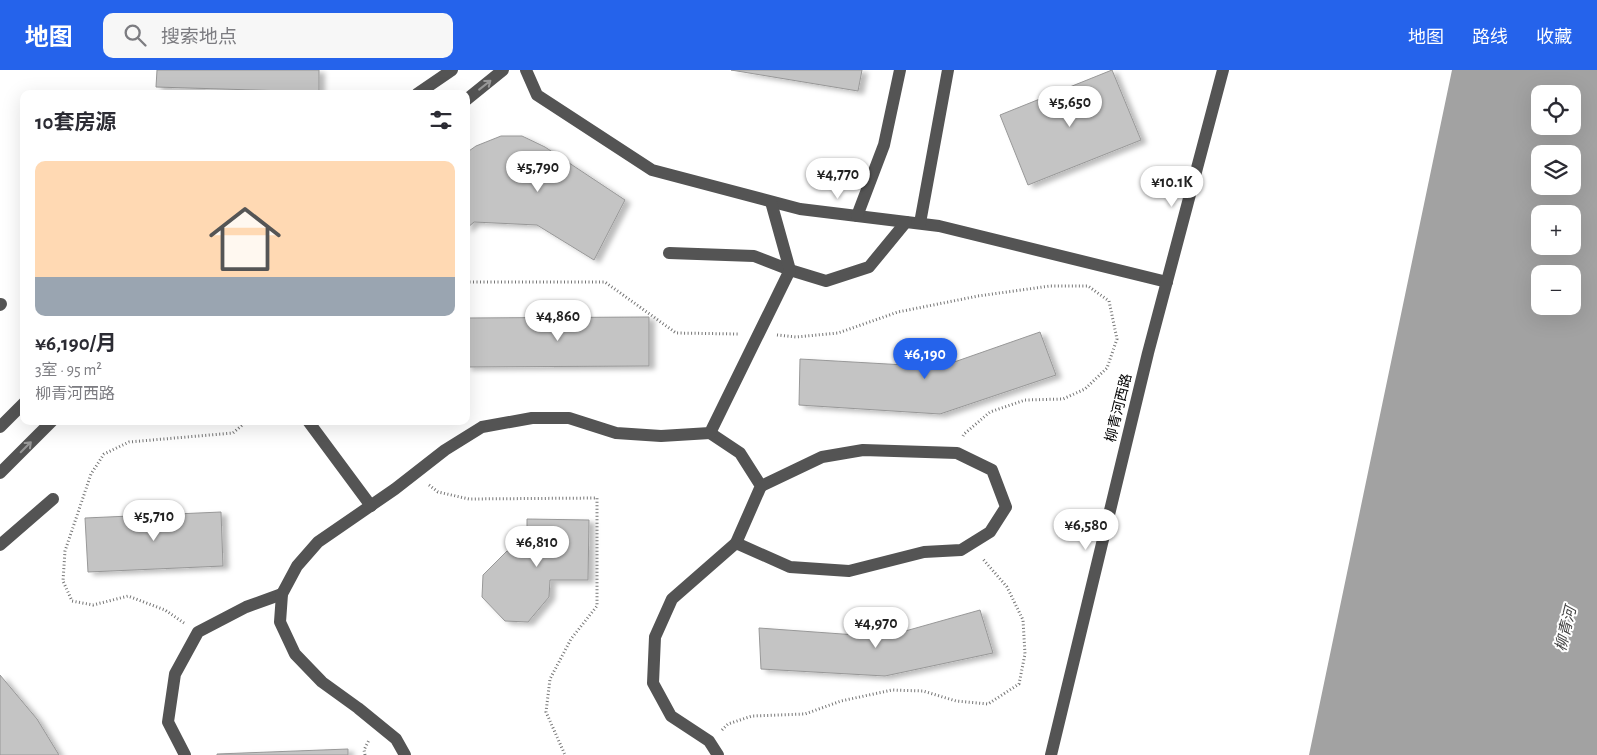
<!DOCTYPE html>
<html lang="zh">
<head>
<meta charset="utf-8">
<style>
  :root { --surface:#fff; --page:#f7f7f7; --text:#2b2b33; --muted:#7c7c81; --line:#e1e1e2; --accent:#2563eb }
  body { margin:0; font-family:"Alegreya Sans","Noto Sans SC",sans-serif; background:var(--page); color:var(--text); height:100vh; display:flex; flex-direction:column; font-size:19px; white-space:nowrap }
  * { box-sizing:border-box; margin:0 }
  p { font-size:16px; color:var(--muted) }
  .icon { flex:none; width:28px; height:28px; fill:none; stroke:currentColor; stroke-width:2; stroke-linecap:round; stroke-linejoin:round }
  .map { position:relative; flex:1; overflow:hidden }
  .panel { position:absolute; left:20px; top:20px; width:450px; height:335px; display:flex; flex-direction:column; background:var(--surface); border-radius:10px; box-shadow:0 5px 20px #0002 }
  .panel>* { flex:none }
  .fabs { position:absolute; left:1531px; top:15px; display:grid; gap:10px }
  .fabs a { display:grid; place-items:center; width:50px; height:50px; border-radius:10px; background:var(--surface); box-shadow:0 5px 20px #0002; font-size:25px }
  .price { position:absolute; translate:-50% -42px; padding:0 11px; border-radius:18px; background:#fff; color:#222; font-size:16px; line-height:32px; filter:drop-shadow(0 1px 2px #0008) }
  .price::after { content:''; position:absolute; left:50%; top:30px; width:15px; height:11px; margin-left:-8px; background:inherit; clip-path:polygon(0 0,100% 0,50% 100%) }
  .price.active { background:var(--accent); color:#fff }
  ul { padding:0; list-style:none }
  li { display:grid; align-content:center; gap:10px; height:265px; padding:0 15px }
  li+li { border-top:1px solid var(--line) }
  li span { display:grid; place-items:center; height:155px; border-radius:10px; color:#555 }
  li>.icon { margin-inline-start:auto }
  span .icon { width:90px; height:90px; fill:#fffc; stroke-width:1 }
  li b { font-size:21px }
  h2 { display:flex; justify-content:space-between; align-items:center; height:60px; padding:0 15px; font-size:21px }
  header { display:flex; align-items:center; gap:30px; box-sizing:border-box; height:70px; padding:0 25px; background:var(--accent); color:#fff }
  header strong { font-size:24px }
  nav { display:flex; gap:28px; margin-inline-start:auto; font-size:18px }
  .search { width:350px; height:45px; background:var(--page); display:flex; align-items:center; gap:12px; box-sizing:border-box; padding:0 18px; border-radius:10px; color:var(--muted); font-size:19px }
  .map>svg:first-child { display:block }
</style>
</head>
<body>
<header>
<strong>地图</strong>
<div class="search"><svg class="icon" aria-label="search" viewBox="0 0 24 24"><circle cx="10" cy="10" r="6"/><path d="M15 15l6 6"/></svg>搜索地点</div>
<nav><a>地图</a><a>路线</a><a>收藏</a></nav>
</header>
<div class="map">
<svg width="1597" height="685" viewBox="0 0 1597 685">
  <defs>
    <filter id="shadow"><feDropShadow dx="5.5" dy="3" stdDeviation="2.5" flood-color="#0004"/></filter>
  </defs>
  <rect width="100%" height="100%" fill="#fff"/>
  <!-- water -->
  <path fill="#a2a2a2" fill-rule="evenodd" d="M1452 0H1597V685H1309ZM1540 24H1572V56H1540ZM1540 84H1572V116H1540ZM1540 144H1572V176H1540ZM1540 204H1572V236H1540Z"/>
  <!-- building -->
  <g fill="#c4c4c4" stroke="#989898" filter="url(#shadow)">
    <polygon points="157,0 319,0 319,22 156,17"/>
    <polygon points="731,0 862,0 858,21"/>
    <polygon points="1112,0 1141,70 1028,115 1000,45"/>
    <polygon points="501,66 522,66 545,77 625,130 594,190 537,155 474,152 466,159 466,83 476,76"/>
    <polygon points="649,247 649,296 466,297 466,248"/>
    <polygon points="1040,262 1056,305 940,344 799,335 800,289 940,297"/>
    <polygon points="221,442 223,496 88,502 85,448"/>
    <polygon points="527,449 589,450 588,510 550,510 549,527 528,552 505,551 482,527 483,505 507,481 525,482 527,484"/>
    <polygon points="980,540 993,583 885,606 761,599 759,558 884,567"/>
    <polygon points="0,605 37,649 59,685 0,685"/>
    <polygon points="348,679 348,685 217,685 217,684"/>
  </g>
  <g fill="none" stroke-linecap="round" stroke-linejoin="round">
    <!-- path -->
    <g stroke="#767676" stroke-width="3" stroke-dasharray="1 2.5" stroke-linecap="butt">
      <polyline points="466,212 605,212 676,263 738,264"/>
      <polyline points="777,265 796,267 838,263 898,242 978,226 1050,216 1088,216 1109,231 1117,269 1107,298 1085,319 1063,329 1025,330 990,342 964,364 963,366"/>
      <polyline points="429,415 438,422 469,429 597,428 597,536 571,569 550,609 546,642 565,685"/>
      <polyline points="184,553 165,540 128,526 93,535 72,531 63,511 65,481 91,404 104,384 129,372 233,363 247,351"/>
      <polyline points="722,660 728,654 752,646 805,644 841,631 892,620 923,621 956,631 988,634 1019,614 1025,584 1023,550 1007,517 982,488"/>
      <polyline points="365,685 364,680 369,670"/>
    </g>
    <!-- minor -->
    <g stroke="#545454" stroke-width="12">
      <polyline points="526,0 537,25 652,100 800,139 939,156 1167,212"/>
      <polyline points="417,24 452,0"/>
      <polyline points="466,30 503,0"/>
      <polyline points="857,146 884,75 900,0"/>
      <polyline points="920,153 948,0"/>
      <polyline points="669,183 754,186 790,200 826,211 869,197 906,152"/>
      <polyline points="0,235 1,234"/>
      <polyline points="308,351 371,436"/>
      <polyline points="0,357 24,333"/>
      <polyline points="710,363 740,383 761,416 736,473"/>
      <polyline points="0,403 52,351"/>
      <polyline points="0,475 53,429"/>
      <polyline points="185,685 168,652 175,604 198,562 246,537 282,524"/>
      <polyline points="405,685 396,669 358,638 322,612 295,584 280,552 282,524 297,496 318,472 395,419 445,380 482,357 532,348 569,348 616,363 661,366 710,363 790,200 771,132"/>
      <polyline points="718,685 709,671 671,646 653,613 655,567 672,529 736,473 790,497 849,501 924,482 961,480 990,462 1006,437 992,400 957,383 863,380 822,387 761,416"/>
      <polyline points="1051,685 1148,283 1223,0"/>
    </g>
  </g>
  <!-- one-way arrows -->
  <defs><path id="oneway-shaft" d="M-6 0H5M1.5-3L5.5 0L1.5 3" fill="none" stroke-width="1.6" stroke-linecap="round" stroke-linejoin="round" transform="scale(1.25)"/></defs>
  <g stroke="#989898">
    <use href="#oneway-shaft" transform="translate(485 15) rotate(-38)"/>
    <use href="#oneway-shaft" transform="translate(26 377) rotate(-45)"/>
  </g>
  <g text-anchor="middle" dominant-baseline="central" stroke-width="4" stroke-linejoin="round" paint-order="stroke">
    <!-- street labels -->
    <g font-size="14" fill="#000" stroke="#fff">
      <text transform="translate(1119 338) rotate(-76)">柳青河西路</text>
    </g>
    <!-- water labels -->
    <g font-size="15" font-style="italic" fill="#434343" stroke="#fff">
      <text transform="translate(1566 559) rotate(-76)">柳青河</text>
    </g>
  </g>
</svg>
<div class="fabs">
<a><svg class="icon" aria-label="locate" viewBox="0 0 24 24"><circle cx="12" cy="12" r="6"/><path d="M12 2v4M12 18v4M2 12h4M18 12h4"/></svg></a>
<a><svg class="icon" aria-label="layers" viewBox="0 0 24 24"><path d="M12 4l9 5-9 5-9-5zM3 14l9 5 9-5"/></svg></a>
<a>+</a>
<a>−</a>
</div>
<b class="price" style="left:1070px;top:58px">¥5,650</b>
<b class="price" style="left:538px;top:123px">¥5,790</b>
<b class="price" style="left:838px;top:130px">¥4,770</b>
<b class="price" style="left:1172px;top:138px">¥10.1K</b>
<b class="price" style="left:558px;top:272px">¥4,860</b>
<b class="price active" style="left:925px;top:310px">¥6,190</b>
<b class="price" style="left:154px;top:472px">¥5,710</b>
<b class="price" style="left:1086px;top:481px">¥6,580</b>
<b class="price" style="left:537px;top:498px">¥6,810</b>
<b class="price" style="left:876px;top:579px">¥4,970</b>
<section class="panel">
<h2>10套房源<svg class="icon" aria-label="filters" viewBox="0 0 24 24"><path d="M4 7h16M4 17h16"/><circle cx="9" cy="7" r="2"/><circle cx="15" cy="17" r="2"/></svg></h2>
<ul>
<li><span style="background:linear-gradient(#ffd9b3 75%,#9aa5b1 0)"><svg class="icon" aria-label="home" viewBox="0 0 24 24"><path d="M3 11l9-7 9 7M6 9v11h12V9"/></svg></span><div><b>¥6,190/月</b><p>3室 · 95 m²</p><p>柳青河西路</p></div></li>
</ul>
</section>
</div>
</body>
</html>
